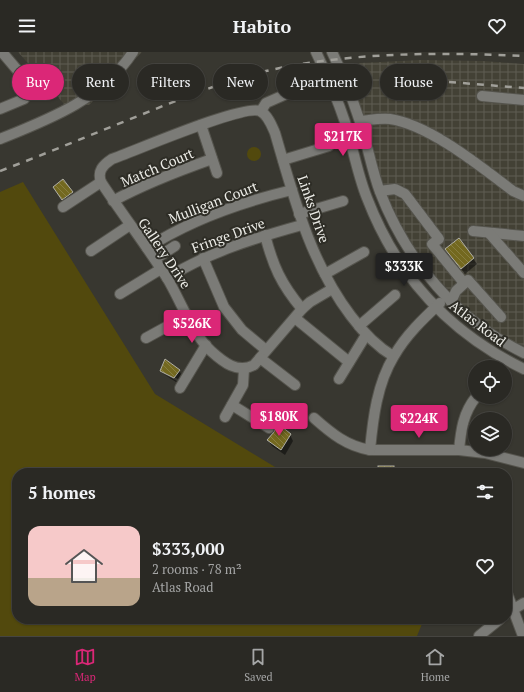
<!DOCTYPE html>
<html lang="en">
<head>
<meta charset="utf-8">
<style>
  :root { --surface:#2a2924; --page:#32312c; --text:#f1f3f6; --muted:#a5a6a6; --line:#464541; --accent:#db2777 }
  body { margin:0; font-family:"PT Serif",serif; background:var(--page); color:var(--text); height:100vh; display:flex; flex-direction:column; font-size:15px; white-space:nowrap }
  * { box-sizing:border-box; margin:0 }
  p { font-size:13px; color:var(--muted) }
  .icon { flex:none; width:22px; height:22px; fill:none; stroke:currentColor; stroke-width:2; stroke-linecap:round; stroke-linejoin:round }
  .map { position:relative; flex:1; overflow:hidden }
  .sheet { position:absolute; left:12px; top:416px; width:500px; height:156px; display:flex; flex-direction:column; background:var(--surface); border-radius:16px; box-shadow:0 1px 3px #0004,0 0 0 1px var(--line) }
  .sheet>* { flex:none }
  .hud { position:absolute; left:12px; top:12px; width:500px; height:36px; display:flex; gap:8px }
  .fabs { position:absolute; left:468px; top:308px; display:grid; gap:8px }
  .fabs a { display:grid; place-items:center; width:44px; height:44px; border-radius:50%; background:var(--surface); box-shadow:0 1px 3px #0004,0 0 0 1px var(--line); font-size:20px }
  .price { position:absolute; translate:-50% -34px; padding:0 9px; border-radius:4px; background:var(--accent); color:#fff; font-size:13px; line-height:26px; filter:drop-shadow(0 1px 2px #0008) }
  .price::after { content:''; position:absolute; left:50%; top:24px; width:12px; height:9px; margin-left:-6px; background:inherit; clip-path:polygon(0 0,100% 0,50% 100%) }
  .price.current { background:#222; color:#fff }
  ul { padding:0; list-style:none }
  li { display:flex; align-items:center; gap:12px; height:100px; padding:0 16px }
  li+li { border-top:1px solid var(--line) }
  li span { display:grid; place-items:center; flex:none; width:112px; height:80px; border-radius:12px; color:#555 }
  li>.icon { margin-inline-start:auto }
  span .icon { width:48px; height:48px; fill:#fffc; stroke-width:1 }
  li b { font-size:17px }
  h2 { display:flex; justify-content:space-between; align-items:center; height:48px; padding:0 16px; font-size:17px }
  .tag { padding:0 14px; border-radius:18px; background:var(--surface); box-shadow:0 1px 3px #0004,0 0 0 1px var(--line); font-size:14px; line-height:36px }
  .tag.current { background:var(--accent); color:#fff }
  header { display:flex; justify-content:space-between; align-items:center; height:52px; padding:0 16px; background:var(--surface); font-size:18px; font-weight:600 }
  .tabs { display:flex; justify-content:space-around; align-items:center; height:56px; border-top:1px solid var(--line); background:var(--surface); font-size:11px; color:var(--muted) }
  .tabs a { display:grid; justify-items:center; gap:2px }
  .tabs .current { color:var(--accent) }
  .map>svg:first-child { display:block }
</style>
</head>
<body>
<header><svg class="icon" aria-label="menu" viewBox="0 0 24 24"><path d="M4 6h16M4 12h16M4 18h16"/></svg>Habito<svg class="icon" aria-label="heart" viewBox="0 0 24 24"><path d="M12 20l-8-8c-3-5 5-10 8-4 3-6 11-1 8 4z"/></svg></header>
<div class="map">
<svg width="524" height="584" viewBox="0 0 524 584">
  <defs>
    <pattern id="industrial-grid" width="8" height="8" patternUnits="userSpaceOnUse"><rect width="8" height="8" fill="#434135"/><path d="M0 4h8M4 0v8" fill="none" stroke="#5e5d52"/></pattern>
    <pattern id="building-back-hatch" width="6" height="6" patternUnits="userSpaceOnUse"><rect width="6" height="6" fill="#73681f"/><path d="M-1 5l2 2M0 0l6 6M5-1l2 2" fill="none" stroke="#877e40"/></pattern>
  </defs>
  <rect width="100%" height="100%" fill="#383730"/>
  <!-- industrial -->
  <g fill="url(#industrial-grid)">
    <polygon points="18,0 142,0 89,53 64,52"/>
    <polygon points="421,8 483,9 524,12 524,294 505,286 465,256 427,215 397,168 382,128 346,18 360,11"/>
  </g>
  <!-- green -->
  <g fill="#52490d">
    <circle cx="254" cy="102" r="7"/>
    <polygon points="23,130 155,342 285,421 17,421 17,567 424,567 417,584 0,584 0,140"/>
  </g>
  <!-- shadow -->
  <g fill="#0007">
    <polygon points="63,129 75,145 65,151 56,139"/>
    <polygon points="459,187 477,212 465,222 446,197"/>
    <polygon points="161,318 179,318 181,322 178,327 162,319 162,321"/>
    <polygon points="162,321 177,329 176,330"/>
    <polygon points="275,380 290,383 293,389 285,403 272,394 268,388"/>
  </g>
  <!-- building -->
  <g fill="url(#building-back-hatch)" stroke="#afaea5">
    <polygon points="63,127 73,140 62,148 53,135"/>
    <polygon points="459,186 474,206 461,217 445,197"/>
    <polygon points="165,307 180,318 174,326 160,319"/>
    <polygon points="277,371 291,382 281,398 267,388 274,380"/>
    <rect x="378" y="414" width="16" height="7"/>
  </g>
  <g fill="none" stroke-linecap="round" stroke-linejoin="round">
    <defs>
      <g id="minor">
        <path d="M316 0C327 23 337 46 345 70 353 95 357 121 367 146 397 224 448 280 524 317"/>
        <path d="M332 0C342 21 351 42 358 64 367 89 371 116 380 140 407 210 457 268 524 301"/>
        <polyline points="482,44 524,48"/>
        <polyline points="0,57 24,47 29,38 24,26 2,0"/>
        <polyline points="261,59 266,51 327,24"/>
        <path d="M360 69C370 68 380 66 390 67 430 73 481 115 513 139L524 144"/>
        <polyline points="201,73 217,121"/>
        <path d="M0 87C50 67 102 47 133 0"/>
        <polyline points="283,108 329,94"/>
        <polyline points="380,139 395,137 405,142 439,187 432,192 464,231"/>
        <path d="M113 149C144 132 178 119 212 107"/>
        <polyline points="63,155 101,130"/>
        <polyline points="299,162 343,149"/>
        <polyline points="473,179 524,184"/>
        <polyline points="489,181 524,221"/>
        <path d="M265 183C273 214 281 232 302 257"/>
        <path d="M147 196C190 168 242 150 292 138"/>
        <polyline points="91,199 130,173"/>
        <polyline points="203,206 224,255 242,278 266,298"/>
        <polyline points="155,207 175,194"/>
        <polyline points="325,222 364,200"/>
        <path d="M167 226C209 200 255 186 302 173"/>
        <path d="M332 237 310 250 302 257 254 313C238 322 223 310 211 299 191 280 181 249 167 226 146 193 122 162 101 130 97 119 103 113 112 107 135 99 243 52 260 59 268 63 272 74 275 81 294 146 310 210 351 264 363 280 376 294 393 304"/>
        <polyline points="120,242 161,217"/>
        <polyline points="451,250 456,239 468,228 501,265"/>
        <polyline points="295,266 349,310"/>
        <polyline points="359,274 395,243"/>
        <polyline points="146,286 188,263"/>
        <polyline points="260,306 295,333"/>
        <polyline points="339,327 366,283"/>
        <polyline points="180,336 206,293"/>
        <polyline points="232,353 269,376"/>
        <polyline points="225,365 243,333 244,317"/>
        <path d="M314 366C332 382 347 394 370 398H459L485 401 524 411"/>
        <path d="M370 398C373 366 377 332 394 304 406 283 423 267 440 251"/>
        <path d="M459 398C461 378 463 361 476 345"/>
        <polyline points="507,541 523,584"/>
        <polyline points="509,560 524,551"/>
        <polyline points="479,584 500,567"/>
      </g>
    </defs>
    <!-- minor casing -->
    <use href="#minor" stroke="#55544d" stroke-width="12"/>
    <!-- minor -->
    <use href="#minor" stroke="#7b7b77" stroke-width="10"/>
    <!-- rail -->
    <g stroke="#a09f99" stroke-width="2.5" stroke-dasharray="7 7" stroke-linecap="butt">
      <polyline points="449,30 524,36"/>
      <path d="M0 119C48 101 95 81 143 62 183 46 224 29 266 19 350 0 438 0 524 4"/>
    </g>
  </g>
  <g text-anchor="middle" dominant-baseline="central" stroke-width="4" stroke-linejoin="round" paint-order="stroke">
    <!-- street labels -->
    <g font-size="14" fill="#ecece7" stroke="#2e2d26">
      <text transform="translate(157 115) rotate(-23)">Match Court</text>
      <text transform="translate(213 150) rotate(-21)">Mulligan Court</text>
      <text transform="translate(314 157) rotate(71)">Links Drive</text>
      <text transform="translate(228 183) rotate(-20)">Fringe Drive</text>
      <text transform="translate(165 201) rotate(56)">Gallery Drive</text>
      <text transform="translate(478 271) rotate(37)">Atlas Road</text>
    </g>
  </g>
</svg>
<div class="fabs">
<a><svg class="icon" aria-label="locate" viewBox="0 0 24 24"><circle cx="12" cy="12" r="6"/><path d="M12 2v4M12 18v4M2 12h4M18 12h4"/></svg></a>
<a><svg class="icon" aria-label="layers" viewBox="0 0 24 24"><path d="M12 4l9 5-9 5-9-5zM3 14l9 5 9-5"/></svg></a>
</div>
<b class="price" style="left:343px;top:105px">$217K</b>
<b class="price current" style="left:404px;top:235px">$333K</b>
<b class="price" style="left:192px;top:292px">$526K</b>
<b class="price" style="left:279px;top:385px">$180K</b>
<b class="price" style="left:419px;top:387px">$224K</b>
<div class="hud">
<a class="tag current">Buy</a>
<a class="tag">Rent</a>
<a class="tag">Filters</a>
<a class="tag">New</a>
<a class="tag">Apartment</a>
<a class="tag">House</a>
</div>
<section class="sheet">
<h2>5 homes<svg class="icon" aria-label="filters" viewBox="0 0 24 24"><path d="M4 7h16M4 17h16"/><circle cx="9" cy="7" r="2"/><circle cx="15" cy="17" r="2"/></svg></h2>
<ul>
<li><span style="background:linear-gradient(#f6c9c9 65%,#b9a48a 0)"><svg class="icon" aria-label="home" viewBox="0 0 24 24"><path d="M3 11l9-7 9 7M6 9v11h12V9"/></svg></span><div><b>$333,000</b><p>2 rooms · 78 m²</p><p>Atlas Road</p></div><svg class="icon" aria-label="heart" viewBox="0 0 24 24"><path d="M12 20l-8-8c-3-5 5-10 8-4 3-6 11-1 8 4z"/></svg></li>
</ul>
</section>
</div>
<nav class="tabs">
<a class="current"><svg class="icon" aria-label="map" viewBox="0 0 24 24"><path d="M3 6l6-2 6 2 6-2v14l-6 2-6-2-6 2zM9 4v14M15 6v14"/></svg>Map</a>
<a><svg class="icon" aria-label="saved" viewBox="0 0 24 24"><path d="M7 4h10v16l-5-4-5 4z"/></svg>Saved</a>
<a><svg class="icon" aria-label="home" viewBox="0 0 24 24"><path d="M3 11l9-7 9 7M6 9v11h12V9"/></svg>Home</a>
</nav>
</body>
</html>
